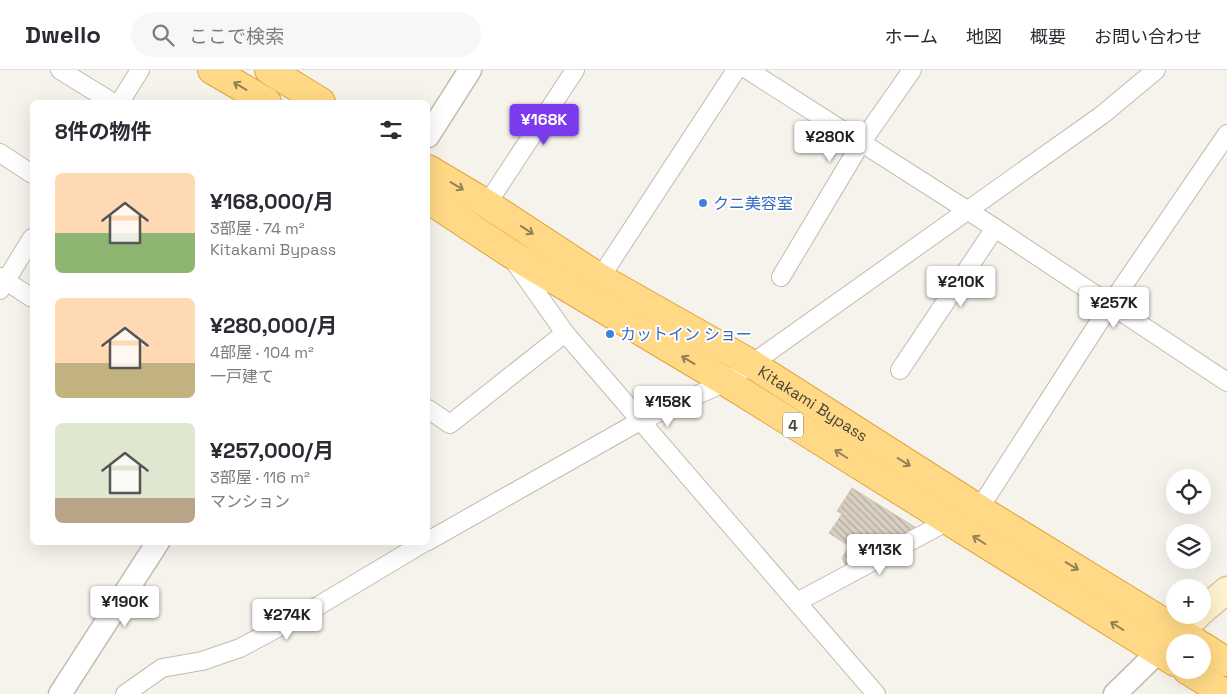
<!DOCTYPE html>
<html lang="ja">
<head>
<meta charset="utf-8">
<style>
  :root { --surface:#fff; --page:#f7f7f7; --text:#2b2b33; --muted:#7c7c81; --line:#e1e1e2; --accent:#7c3aed }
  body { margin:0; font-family:"Space Grotesk","Noto Sans JP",sans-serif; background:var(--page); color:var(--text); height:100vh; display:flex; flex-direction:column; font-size:19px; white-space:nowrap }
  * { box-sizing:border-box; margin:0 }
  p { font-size:16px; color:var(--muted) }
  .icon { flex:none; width:28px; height:28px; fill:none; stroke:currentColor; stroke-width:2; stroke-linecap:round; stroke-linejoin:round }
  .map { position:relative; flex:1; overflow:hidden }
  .details { position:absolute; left:30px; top:30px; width:400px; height:445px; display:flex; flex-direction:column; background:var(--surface); border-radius:8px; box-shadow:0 5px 20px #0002 }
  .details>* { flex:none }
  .controls { position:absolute; left:1166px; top:399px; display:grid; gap:10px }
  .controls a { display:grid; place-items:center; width:45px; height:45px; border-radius:50%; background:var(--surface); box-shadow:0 5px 20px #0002; font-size:25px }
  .price { position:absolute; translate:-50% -42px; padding:0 11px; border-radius:5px; background:#fff; color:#222; font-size:16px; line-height:32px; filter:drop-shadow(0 1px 2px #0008) }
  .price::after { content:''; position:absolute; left:50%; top:30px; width:15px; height:11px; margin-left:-8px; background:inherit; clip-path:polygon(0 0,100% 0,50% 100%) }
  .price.on { background:var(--accent); color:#fff }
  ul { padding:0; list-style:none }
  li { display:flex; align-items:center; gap:15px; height:125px; padding:0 25px }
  li span { display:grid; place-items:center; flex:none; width:140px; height:100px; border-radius:8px; color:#555 }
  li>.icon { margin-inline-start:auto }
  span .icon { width:60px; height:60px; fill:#fffc; stroke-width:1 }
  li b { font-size:21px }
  h2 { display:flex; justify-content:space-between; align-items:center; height:60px; padding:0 25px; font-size:21px }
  header { display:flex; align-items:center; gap:30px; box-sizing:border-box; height:70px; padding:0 25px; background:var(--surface); border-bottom:1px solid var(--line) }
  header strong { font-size:24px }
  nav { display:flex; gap:28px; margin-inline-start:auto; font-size:18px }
  .search { width:350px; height:45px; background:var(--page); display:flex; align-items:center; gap:12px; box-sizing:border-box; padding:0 18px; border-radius:28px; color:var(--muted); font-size:19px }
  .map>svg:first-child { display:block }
</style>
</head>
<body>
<header>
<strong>Dwello</strong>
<div class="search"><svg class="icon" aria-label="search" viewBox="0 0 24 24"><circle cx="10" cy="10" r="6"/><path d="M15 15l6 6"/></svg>ここで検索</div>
<nav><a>ホーム</a><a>地図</a><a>概要</a><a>お問い合わせ</a></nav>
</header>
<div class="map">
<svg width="1227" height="624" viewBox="0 0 1227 624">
  <defs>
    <pattern id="building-back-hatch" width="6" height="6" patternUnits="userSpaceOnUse" patternTransform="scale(1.25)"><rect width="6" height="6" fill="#d8cfc1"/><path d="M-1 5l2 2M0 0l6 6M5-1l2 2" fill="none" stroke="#b1aa9e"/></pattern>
  </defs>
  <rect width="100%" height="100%" fill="#f6f3ec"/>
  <!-- building -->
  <polygon fill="url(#building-back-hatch)" stroke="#d3c7b4" points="852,418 918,459 847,498 842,488 849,476 829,463 842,444 837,441"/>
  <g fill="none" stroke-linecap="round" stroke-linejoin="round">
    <defs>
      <g id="minor">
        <polyline points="60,0 112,32"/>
        <polyline points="748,0 995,158 1227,312"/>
        <polyline points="120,32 140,0"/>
        <polyline points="0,83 32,104"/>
        <polyline points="487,134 575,0"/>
        <polyline points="514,191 565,263 876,624"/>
        <polyline points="0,207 32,228"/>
        <polyline points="781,207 861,73 912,0"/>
        <polyline points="600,208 736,0"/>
        <polyline points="0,220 32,168"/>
        <polyline points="900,300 995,158"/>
        <polyline points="428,339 450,354 565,263"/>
        <polyline points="979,439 1110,235 1227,64"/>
        <polyline points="428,471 640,351 726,312 1102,45 1156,0"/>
        <polyline points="797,532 948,451"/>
        <polyline points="125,624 162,598 202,591 240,578 313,539 425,472"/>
      </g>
      <g id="tertiary">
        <polyline points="428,66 470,0"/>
        <polyline points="60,624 158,472"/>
        <polyline points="1115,624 1158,582"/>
      </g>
      <g id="secondary">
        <polyline points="1202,541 1227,520"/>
        <polyline points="1164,577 1198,545"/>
      </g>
      <g id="trunk">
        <polyline points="212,0 267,32"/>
        <polyline points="269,0 321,32"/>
        <path id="s1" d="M428 99 487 134 600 208 750 293 979 439 1196 572"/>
        <polyline points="428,129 508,182 726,312 1175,592"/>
        <polyline points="1202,576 1227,592"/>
        <polyline points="1187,600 1226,624"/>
      </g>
    </defs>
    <!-- minor casing -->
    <use href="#minor" stroke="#c2bbae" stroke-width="20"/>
    <!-- tertiary casing -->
    <use href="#tertiary" stroke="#c2bbae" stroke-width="25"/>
    <!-- secondary casing -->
    <use href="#secondary" stroke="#d6c79b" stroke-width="29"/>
    <!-- trunk casing -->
    <use href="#trunk" stroke="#e0a43c" stroke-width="30"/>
    <!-- minor -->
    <use href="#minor" stroke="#fff" stroke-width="18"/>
    <!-- tertiary -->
    <use href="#tertiary" stroke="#fff" stroke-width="22"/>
    <!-- secondary -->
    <use href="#secondary" stroke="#fff3cd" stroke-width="26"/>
    <!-- trunk -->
    <use href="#trunk" stroke="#ffd985" stroke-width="28"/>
  </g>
  <!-- one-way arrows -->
  <defs><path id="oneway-shaft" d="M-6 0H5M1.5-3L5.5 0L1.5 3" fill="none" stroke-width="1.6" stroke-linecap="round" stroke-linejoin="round" transform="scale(1.25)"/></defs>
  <g stroke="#938057">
    <use href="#oneway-shaft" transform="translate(240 16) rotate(-149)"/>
    <use href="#oneway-shaft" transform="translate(457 116) rotate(31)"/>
    <use href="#oneway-shaft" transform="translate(527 160) rotate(33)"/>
    <use href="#oneway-shaft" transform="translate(688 290) rotate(-149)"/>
    <use href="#oneway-shaft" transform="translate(841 384) rotate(-148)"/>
    <use href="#oneway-shaft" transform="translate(904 392) rotate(32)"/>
    <use href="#oneway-shaft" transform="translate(979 470) rotate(-148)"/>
    <use href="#oneway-shaft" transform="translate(1072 496) rotate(31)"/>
    <use href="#oneway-shaft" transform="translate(1117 556) rotate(-148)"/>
  </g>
  <!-- markers -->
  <g fill="#3f7fe0" stroke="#fff" stroke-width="2">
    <circle cx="703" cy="133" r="5"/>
    <circle cx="610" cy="264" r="5"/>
  </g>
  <g text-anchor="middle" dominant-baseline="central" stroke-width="4" stroke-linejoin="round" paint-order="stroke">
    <!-- shield labels -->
    <rect fill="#fff" stroke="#817c74" stroke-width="1" x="783" y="342.5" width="20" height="25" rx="4"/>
    <g font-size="15" font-weight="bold" fill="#4b4439">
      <text x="793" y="355">4</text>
    </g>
    <!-- shop labels -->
    <g font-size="16" fill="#366cbe" stroke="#fff" text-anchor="start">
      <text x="713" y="133">クニ美容室</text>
      <text x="620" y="264">カットイン ショー</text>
    </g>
    <!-- street labels -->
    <g font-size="16" fill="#4b4439" stroke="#fff">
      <text stroke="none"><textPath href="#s1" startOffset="451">Kitakami Bypass</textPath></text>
    </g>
  </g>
</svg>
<div class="controls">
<a><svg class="icon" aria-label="locate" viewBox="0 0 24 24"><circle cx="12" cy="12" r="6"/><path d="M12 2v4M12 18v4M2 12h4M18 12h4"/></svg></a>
<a><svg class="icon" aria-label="layers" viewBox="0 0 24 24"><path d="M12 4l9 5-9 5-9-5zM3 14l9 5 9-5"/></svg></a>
<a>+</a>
<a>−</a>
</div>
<b class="price on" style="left:544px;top:76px">¥168K</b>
<b class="price" style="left:830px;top:93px">¥280K</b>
<b class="price" style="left:961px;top:238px">¥210K</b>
<b class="price" style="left:1114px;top:259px">¥257K</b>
<b class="price" style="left:668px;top:358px">¥158K</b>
<b class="price" style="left:880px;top:506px">¥113K</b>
<b class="price" style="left:125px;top:558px">¥190K</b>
<b class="price" style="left:287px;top:571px">¥274K</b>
<section class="details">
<h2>8件の物件<svg class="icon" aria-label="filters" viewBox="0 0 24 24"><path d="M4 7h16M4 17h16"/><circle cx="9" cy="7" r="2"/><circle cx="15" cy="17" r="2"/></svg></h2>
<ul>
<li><span style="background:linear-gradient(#ffd9b3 60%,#8fb573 0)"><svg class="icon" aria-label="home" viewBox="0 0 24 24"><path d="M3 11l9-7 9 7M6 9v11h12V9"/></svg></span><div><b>¥168,000/月</b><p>3部屋 · 74 m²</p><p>Kitakami Bypass</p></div></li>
<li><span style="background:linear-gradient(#ffd9b3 65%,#c2b280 0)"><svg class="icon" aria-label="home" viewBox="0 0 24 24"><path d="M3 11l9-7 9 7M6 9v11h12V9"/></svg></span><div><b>¥280,000/月</b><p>4部屋 · 104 m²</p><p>一戸建て</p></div></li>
<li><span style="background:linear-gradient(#dfe7d0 75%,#b9a48a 0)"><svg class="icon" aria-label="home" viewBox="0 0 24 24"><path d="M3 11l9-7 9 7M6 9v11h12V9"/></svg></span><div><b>¥257,000/月</b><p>3部屋 · 116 m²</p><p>マンション</p></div></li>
</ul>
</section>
</div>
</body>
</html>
